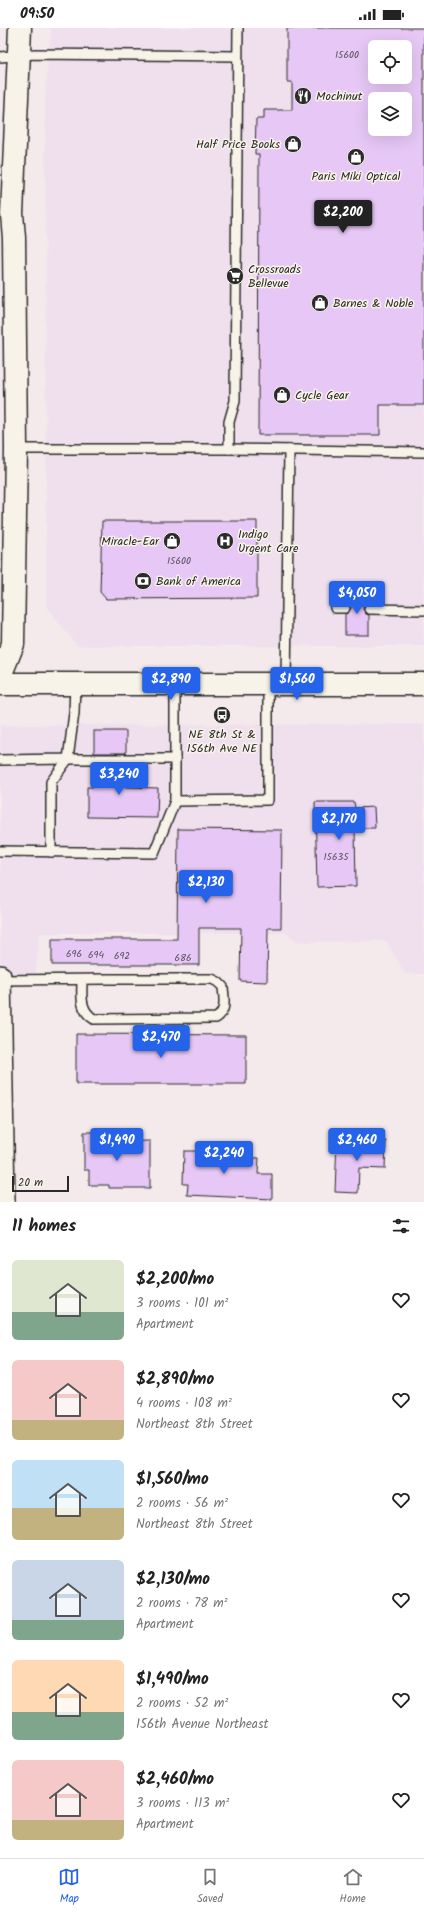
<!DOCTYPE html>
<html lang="en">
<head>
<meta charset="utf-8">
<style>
  :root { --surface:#fff; --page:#f6f6f6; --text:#222; --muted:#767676; --line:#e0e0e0; --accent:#2563eb }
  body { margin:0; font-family:Kalam,sans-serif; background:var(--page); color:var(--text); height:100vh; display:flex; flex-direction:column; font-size:15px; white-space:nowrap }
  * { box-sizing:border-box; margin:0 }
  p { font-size:13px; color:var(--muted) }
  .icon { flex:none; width:22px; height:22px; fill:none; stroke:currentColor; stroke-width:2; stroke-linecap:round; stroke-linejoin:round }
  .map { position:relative; height:1174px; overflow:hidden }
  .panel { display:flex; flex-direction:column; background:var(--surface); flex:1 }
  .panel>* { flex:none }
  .buttons { position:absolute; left:368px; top:12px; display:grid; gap:8px }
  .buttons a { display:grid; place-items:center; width:44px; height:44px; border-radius:6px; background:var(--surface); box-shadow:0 4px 16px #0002; font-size:20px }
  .scale { position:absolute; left:12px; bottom:10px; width:57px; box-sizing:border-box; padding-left:4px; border:2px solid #2b2b2b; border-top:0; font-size:11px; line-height:14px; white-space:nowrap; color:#2b2b2b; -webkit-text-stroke:3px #f7f3e8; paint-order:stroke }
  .price { position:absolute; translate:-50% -34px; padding:0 9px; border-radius:4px; background:var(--accent); color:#fff; font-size:13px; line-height:26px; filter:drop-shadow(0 1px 2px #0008) }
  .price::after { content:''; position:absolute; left:50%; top:24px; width:12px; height:9px; margin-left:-6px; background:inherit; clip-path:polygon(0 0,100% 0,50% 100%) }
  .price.active { background:#222; color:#fff }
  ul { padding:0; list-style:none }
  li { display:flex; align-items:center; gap:12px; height:100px; padding:0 12px }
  li span { display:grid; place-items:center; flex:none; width:112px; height:80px; border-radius:6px; color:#555 }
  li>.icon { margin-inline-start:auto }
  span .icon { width:48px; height:48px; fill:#fffc; stroke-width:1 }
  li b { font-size:17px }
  h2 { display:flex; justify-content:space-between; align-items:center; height:48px; padding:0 12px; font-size:17px }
  .status { display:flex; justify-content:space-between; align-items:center; height:28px; padding:0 20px; background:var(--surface); direction:ltr }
  .status svg { height:11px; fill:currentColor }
  .tab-bar { display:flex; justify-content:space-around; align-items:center; height:56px; border-top:1px solid var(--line); background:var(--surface); font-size:11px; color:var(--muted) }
  .tab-bar a { display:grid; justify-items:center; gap:2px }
  .tab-bar .active { color:var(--accent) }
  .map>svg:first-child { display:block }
</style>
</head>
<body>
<div class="status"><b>09:50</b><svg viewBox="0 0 49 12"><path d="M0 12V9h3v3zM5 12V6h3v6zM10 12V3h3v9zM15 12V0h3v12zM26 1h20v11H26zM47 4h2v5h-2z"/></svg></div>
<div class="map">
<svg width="424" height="1174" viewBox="0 0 424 1174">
  <rect width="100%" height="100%" fill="#f4eaeb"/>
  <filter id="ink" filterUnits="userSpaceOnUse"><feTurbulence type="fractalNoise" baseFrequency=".025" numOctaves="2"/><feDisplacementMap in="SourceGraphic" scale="8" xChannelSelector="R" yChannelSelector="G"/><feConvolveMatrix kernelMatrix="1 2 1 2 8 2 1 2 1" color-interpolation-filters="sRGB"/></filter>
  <g filter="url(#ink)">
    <!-- built -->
    <g fill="#f0e0ee" fill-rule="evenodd">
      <path d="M51 0H424V618H77L46 578 45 64ZM375 19H405V49H375ZM375 71H405V101H375Z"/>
      <polygon points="424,696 424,946 405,946 386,913 298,914 286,905 40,905 34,958 0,959 0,697"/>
    </g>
    <!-- building -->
    <g fill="#e6c7f5" stroke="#2b2b2b" fill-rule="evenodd">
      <path d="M287 0H424V377H380V407H258L259 126H255L256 91H264V82H292V54H287ZM375 19H405V49H375ZM375 71H405V101H375Z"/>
      <polygon points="102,493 257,493 257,570 106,571 100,564"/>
      <polygon points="345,566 370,566 369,575 364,578 363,581 366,586 369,587 369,607 345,607 345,586 348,585 351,580 350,577 345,574"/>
      <rect x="94" y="703" width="32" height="22"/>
      <polygon points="94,737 126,737 126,759 158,760 157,790 87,789 87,759 93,759"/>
      <polygon points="315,774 354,774 355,780 374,779 375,800 355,800 356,858 317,859"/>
      <polygon points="178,801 282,802 281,900 268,900 267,954 240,953 241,900 199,900 199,937 52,937 52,911 177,911"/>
      <polygon points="76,1006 246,1007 246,1056 76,1056"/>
      <polygon points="84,1104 111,1104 111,1114 150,1113 150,1160 109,1160 109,1157 89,1157 89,1142 84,1142"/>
      <polygon points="337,1111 386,1113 385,1141 359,1140 358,1165 335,1164"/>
      <polygon points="197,1115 222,1116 221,1129 259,1130 258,1146 272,1146 272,1171 187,1167 188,1156 183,1156 184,1123 197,1123"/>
    </g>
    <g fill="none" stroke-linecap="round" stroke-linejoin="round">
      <defs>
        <g id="service">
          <polyline points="0,29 35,26 237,28"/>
          <polyline points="16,421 229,421 424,424"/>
          <polyline points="229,421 229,394 235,373 238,0"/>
          <polyline points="335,580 345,580"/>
          <polyline points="369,581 424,582"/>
          <polyline points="286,656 289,422"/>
          <polyline points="0,732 68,731 74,685 75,656"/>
          <polyline points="175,773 268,772 268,656"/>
          <polyline points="0,823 154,825 175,773 175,656"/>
          <polyline points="51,824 51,754 68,731 175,731"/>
          <path d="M0 952C71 951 141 951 212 951L218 954 223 959C224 971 227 983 216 990L94 991C79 982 82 967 82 952"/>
        </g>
        <polyline id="tertiary" points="0,948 4,1174"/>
        <g id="secondary">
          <polyline points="0,648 13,616 16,421 14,210 12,186 20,0"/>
          <polyline points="0,656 424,656"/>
        </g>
      </defs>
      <!-- service casing -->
      <use href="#service" stroke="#2b2b2b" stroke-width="12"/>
      <!-- tertiary casing -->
      <use href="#tertiary" stroke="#2b2b2b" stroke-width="24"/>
      <!-- secondary casing -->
      <use href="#secondary" stroke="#2b2b2b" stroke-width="25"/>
      <!-- service -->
      <use href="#service" stroke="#f7f3e8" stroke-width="9"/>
      <!-- tertiary -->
      <use href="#tertiary" stroke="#f7f3e8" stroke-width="21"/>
      <!-- secondary -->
      <use href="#secondary" stroke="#f7f3e8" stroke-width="22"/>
    </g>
  </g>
  <!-- icons -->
  <defs>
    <symbol id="restaurant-disc" viewBox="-11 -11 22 22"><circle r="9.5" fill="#2b2b2b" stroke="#f7f3e8"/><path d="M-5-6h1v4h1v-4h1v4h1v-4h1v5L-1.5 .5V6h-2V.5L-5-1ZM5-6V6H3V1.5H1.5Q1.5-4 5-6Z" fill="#fff"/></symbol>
    <symbol id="shop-disc" viewBox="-11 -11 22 22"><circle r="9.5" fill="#2b2b2b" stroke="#f7f3e8"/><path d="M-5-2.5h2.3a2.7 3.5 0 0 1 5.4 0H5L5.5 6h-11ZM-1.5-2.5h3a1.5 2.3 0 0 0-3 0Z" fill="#fff"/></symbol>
    <symbol id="supermarket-disc" viewBox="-11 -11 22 22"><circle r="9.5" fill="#2b2b2b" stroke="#f7f3e8"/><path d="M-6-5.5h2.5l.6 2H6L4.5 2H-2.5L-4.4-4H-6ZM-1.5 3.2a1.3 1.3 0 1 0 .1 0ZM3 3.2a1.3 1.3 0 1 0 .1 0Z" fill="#fff"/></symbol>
    <symbol id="hospital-disc" viewBox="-11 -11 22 22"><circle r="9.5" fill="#2b2b2b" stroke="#f7f3e8"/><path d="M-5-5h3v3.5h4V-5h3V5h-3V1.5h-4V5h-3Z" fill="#fff"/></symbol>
    <symbol id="bank-disc" viewBox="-11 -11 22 22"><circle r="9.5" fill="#2b2b2b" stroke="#f7f3e8"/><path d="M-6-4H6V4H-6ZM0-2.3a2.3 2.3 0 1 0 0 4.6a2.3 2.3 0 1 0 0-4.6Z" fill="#fff"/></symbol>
    <symbol id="bus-disc" viewBox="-11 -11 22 22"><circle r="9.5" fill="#2b2b2b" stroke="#f7f3e8"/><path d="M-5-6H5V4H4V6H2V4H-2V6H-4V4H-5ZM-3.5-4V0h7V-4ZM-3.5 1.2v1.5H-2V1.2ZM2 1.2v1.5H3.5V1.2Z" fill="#fff"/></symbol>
  </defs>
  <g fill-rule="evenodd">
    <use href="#restaurant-disc" x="293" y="58" width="20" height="20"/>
    <use href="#shop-disc" x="283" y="106" width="20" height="20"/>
    <use href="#shop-disc" x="346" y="119" width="20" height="20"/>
    <use href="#supermarket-disc" x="225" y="238" width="20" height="20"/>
    <use href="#shop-disc" x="310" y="265" width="20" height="20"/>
    <use href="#shop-disc" x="272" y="357" width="20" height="20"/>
    <use href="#shop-disc" x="162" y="503" width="20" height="20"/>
    <use href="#hospital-disc" x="215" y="503" width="20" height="20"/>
    <use href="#bank-disc" x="133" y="543" width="20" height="20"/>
    <use href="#bus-disc" x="212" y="677" width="20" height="20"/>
  </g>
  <g text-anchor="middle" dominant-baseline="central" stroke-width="3" stroke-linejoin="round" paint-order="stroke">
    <!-- number labels -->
    <g font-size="10" fill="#5a525e">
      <text x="347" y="27">15600</text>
      <text x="179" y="533">15600</text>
      <text x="336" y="829">15635</text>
      <text x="74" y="926">696</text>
      <text x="96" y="927">694</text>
      <text x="122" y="928">692</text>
      <text x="183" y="930">686</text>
    </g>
    <!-- poi labels -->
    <g font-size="12" fill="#2b2b2b" stroke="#f7f3e8" text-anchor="start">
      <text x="316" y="68">Mochinut</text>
      <text x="280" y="116" text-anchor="end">Half Price Books</text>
      <text x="356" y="148" text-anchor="middle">Paris Miki Optical</text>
      <text x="248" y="241">Crossroads<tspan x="248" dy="14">Bellevue</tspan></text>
      <text x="333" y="275">Barnes &amp; Noble</text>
      <text x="295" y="367">Cycle Gear</text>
      <text x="238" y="506">Indigo<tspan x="238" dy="14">Urgent Care</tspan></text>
      <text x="159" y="513" text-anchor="end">Miracle-Ear</text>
      <text x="156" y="553">Bank of America</text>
      <text x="222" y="706" text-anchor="middle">NE 8th St &amp;<tspan x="222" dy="14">156th Ave NE</tspan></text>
    </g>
  </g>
</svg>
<div class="buttons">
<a><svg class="icon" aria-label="locate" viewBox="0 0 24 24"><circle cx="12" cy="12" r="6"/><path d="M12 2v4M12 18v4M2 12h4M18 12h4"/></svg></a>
<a><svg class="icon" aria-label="layers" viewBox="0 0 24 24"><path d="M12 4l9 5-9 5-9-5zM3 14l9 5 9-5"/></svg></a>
</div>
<div class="scale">20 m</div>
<b class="price active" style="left:343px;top:206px">$2,200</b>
<b class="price" style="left:357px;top:587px">$4,050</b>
<b class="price" style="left:171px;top:673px">$2,890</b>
<b class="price" style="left:297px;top:673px">$1,560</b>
<b class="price" style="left:119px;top:768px">$3,240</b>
<b class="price" style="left:339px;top:813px">$2,170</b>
<b class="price" style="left:206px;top:876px">$2,130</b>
<b class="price" style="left:161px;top:1031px">$2,470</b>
<b class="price" style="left:117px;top:1134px">$1,490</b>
<b class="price" style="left:357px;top:1134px">$2,460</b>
<b class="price" style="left:224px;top:1147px">$2,240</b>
</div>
<section class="panel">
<h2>11 homes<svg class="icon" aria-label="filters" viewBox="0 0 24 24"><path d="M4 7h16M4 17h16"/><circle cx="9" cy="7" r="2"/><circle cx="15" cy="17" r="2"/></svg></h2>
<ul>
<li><span style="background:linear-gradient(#dfe7d0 65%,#7fa58c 0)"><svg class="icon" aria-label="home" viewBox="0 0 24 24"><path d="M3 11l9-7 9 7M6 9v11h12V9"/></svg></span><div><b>$2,200/mo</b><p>3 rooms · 101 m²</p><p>Apartment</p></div><svg class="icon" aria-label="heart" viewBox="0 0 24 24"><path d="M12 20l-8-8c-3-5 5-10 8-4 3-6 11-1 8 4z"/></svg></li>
<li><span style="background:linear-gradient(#f6c9c9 75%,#c2b280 0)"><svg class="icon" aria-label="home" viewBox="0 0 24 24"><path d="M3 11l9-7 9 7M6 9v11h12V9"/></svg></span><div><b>$2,890/mo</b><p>4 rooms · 108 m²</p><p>Northeast 8th Street</p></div><svg class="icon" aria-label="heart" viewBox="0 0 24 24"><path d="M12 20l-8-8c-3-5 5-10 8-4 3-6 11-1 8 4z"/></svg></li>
<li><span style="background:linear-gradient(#bfe0f5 60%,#c2b280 0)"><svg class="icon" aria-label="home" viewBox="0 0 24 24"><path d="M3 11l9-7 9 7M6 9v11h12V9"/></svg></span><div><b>$1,560/mo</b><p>2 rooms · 56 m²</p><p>Northeast 8th Street</p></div><svg class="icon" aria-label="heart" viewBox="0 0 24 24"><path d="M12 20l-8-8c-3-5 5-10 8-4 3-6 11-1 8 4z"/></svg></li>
<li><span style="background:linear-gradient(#c9d6e8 75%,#7fa58c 0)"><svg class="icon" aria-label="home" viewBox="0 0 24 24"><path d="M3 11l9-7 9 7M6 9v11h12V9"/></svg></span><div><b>$2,130/mo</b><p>2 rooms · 78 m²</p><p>Apartment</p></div><svg class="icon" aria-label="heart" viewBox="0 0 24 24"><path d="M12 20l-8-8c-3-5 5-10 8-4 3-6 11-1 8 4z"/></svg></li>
<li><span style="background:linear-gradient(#ffd9b3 65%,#7fa58c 0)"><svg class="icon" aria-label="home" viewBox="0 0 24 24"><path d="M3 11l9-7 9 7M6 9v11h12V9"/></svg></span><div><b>$1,490/mo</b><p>2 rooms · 52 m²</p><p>156th Avenue Northeast</p></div><svg class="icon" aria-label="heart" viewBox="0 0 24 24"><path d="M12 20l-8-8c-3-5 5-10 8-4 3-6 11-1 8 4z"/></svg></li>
<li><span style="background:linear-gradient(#f6c9c9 75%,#c2b280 0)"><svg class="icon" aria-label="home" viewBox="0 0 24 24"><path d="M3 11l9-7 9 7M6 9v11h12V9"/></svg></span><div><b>$2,460/mo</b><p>3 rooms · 113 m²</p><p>Apartment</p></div><svg class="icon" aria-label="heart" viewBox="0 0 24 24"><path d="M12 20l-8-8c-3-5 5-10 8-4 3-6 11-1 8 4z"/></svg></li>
</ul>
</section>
<nav class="tab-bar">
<a class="active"><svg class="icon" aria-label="map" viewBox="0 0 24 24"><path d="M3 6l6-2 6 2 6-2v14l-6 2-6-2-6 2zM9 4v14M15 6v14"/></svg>Map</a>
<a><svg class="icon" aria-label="saved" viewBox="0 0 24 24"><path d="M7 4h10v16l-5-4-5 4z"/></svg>Saved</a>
<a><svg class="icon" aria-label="home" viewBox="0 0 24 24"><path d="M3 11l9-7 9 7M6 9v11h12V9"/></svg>Home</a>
</nav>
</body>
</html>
